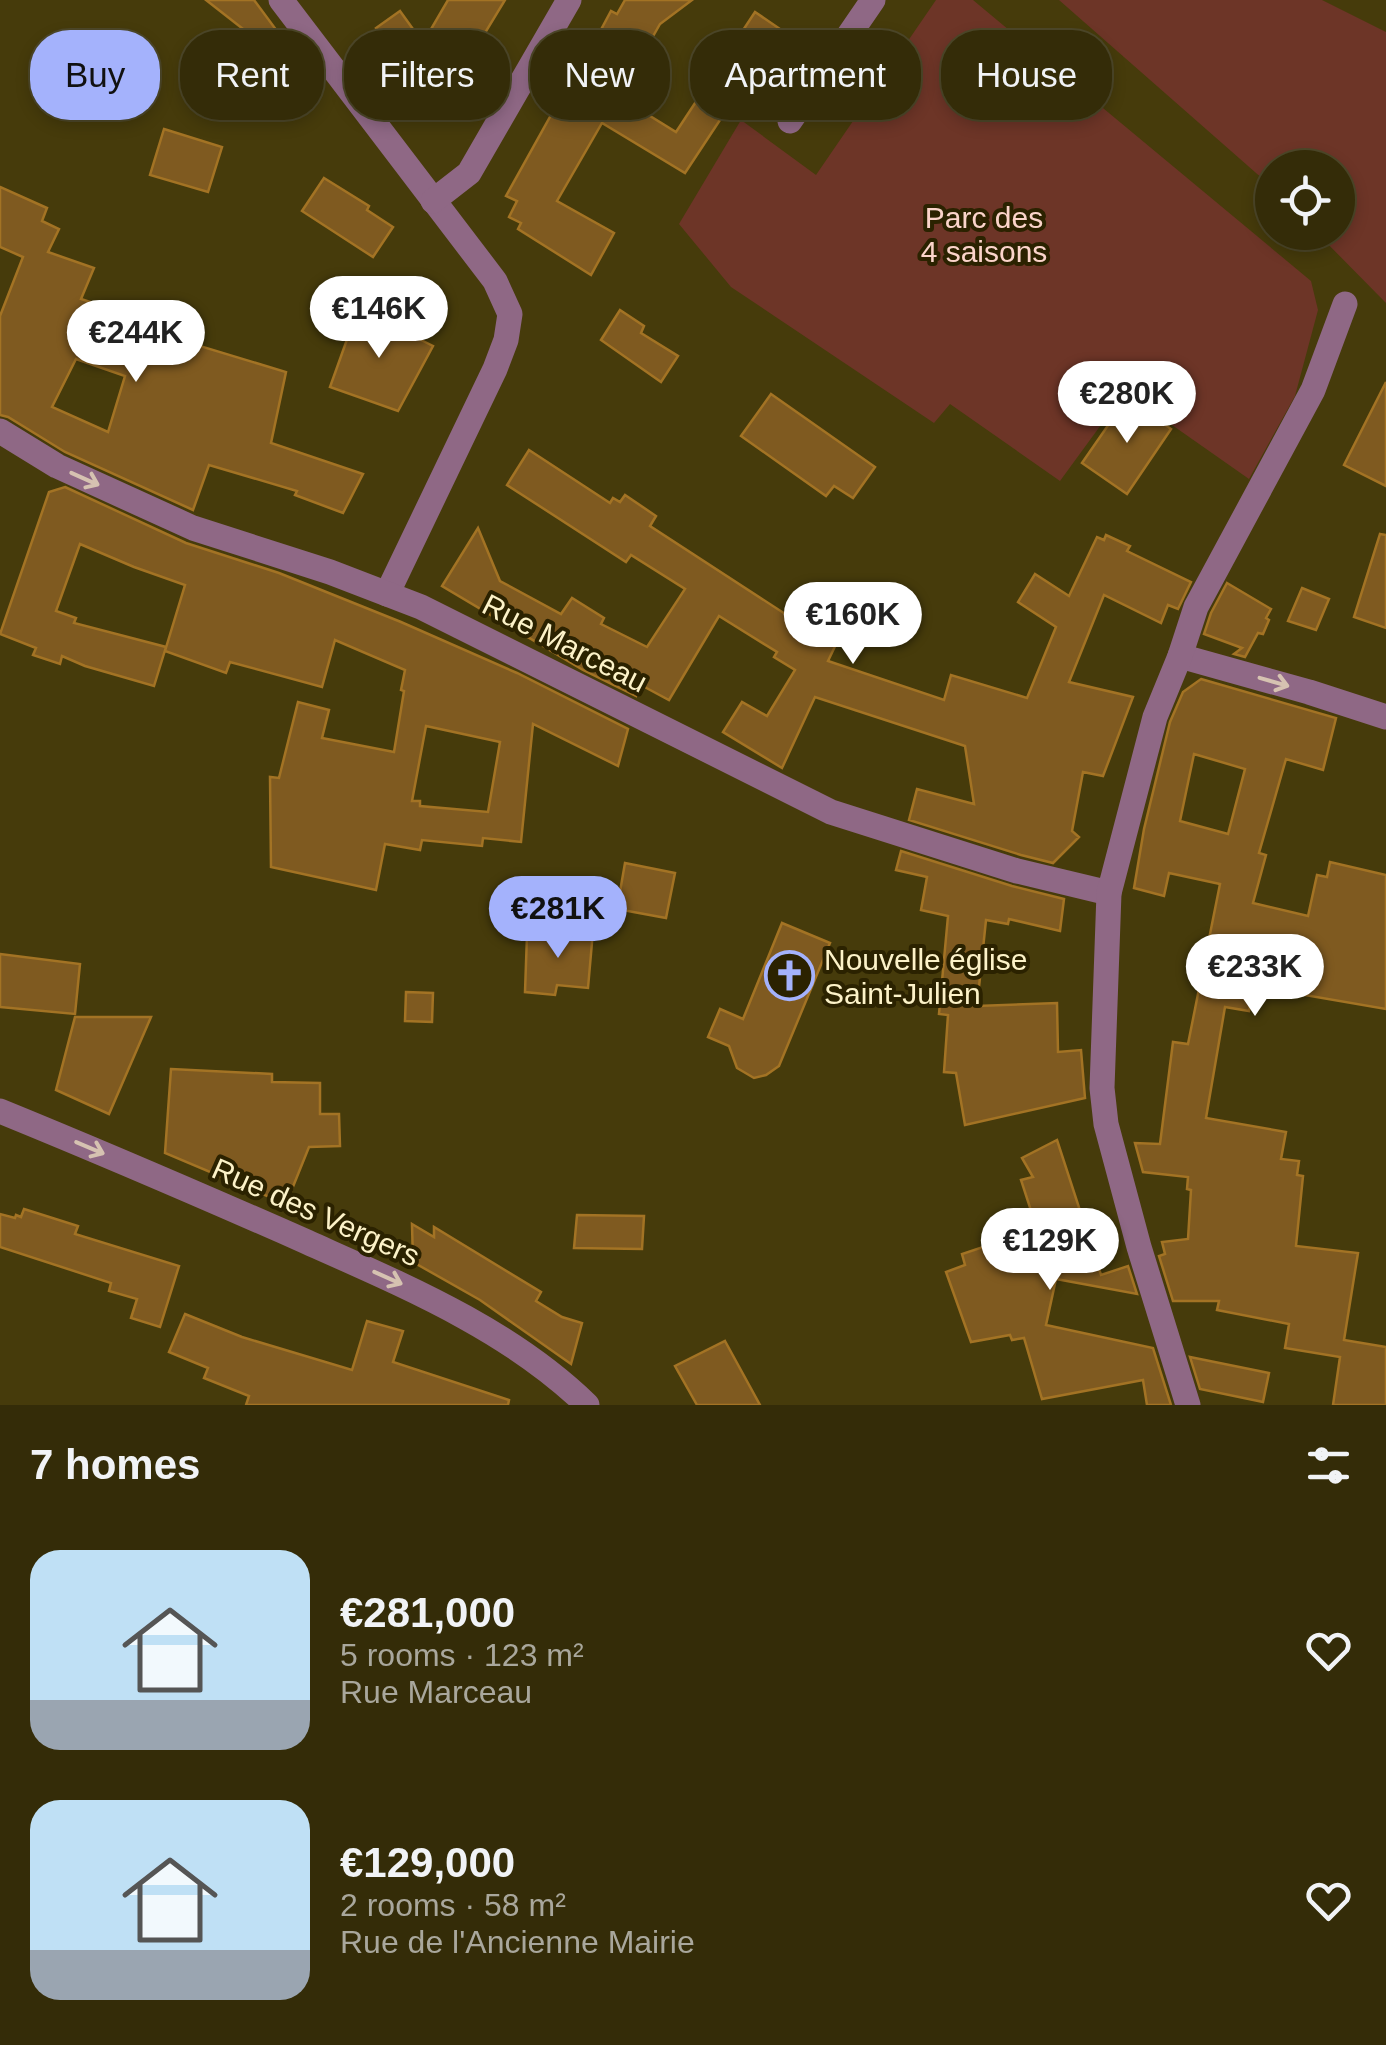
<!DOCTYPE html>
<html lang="en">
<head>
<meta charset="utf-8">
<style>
  :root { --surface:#342c08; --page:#3c3412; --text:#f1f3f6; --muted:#a9a79c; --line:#4e4829; --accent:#a4b2fc }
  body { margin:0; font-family:Arial,sans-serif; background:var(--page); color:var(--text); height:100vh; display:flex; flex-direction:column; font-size:38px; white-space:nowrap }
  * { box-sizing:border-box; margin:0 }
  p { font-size:32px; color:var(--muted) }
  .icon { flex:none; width:55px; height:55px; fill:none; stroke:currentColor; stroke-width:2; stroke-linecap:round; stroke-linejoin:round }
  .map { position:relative; height:1405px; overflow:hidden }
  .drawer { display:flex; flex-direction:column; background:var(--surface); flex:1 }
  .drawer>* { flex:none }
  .hud { position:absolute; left:30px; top:30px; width:1328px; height:90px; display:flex; gap:20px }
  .tools { position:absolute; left:1255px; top:150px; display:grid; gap:20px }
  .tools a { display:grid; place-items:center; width:100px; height:100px; border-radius:50%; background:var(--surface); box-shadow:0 5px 15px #0003,0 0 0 2px var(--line); font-size:50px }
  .price { position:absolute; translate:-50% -85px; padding:0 22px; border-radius:35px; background:#fff; color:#222; font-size:32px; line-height:65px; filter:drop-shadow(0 2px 5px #0008) }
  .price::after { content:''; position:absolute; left:50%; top:60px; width:30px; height:22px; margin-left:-15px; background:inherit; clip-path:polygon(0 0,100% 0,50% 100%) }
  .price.current { background:var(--accent); color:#111 }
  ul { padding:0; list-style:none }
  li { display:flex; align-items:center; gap:30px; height:250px; padding:0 30px }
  li span { display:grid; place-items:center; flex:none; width:280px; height:200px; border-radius:30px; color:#555 }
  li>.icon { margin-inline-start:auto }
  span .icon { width:120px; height:120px; fill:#fffc; stroke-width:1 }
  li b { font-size:42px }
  h2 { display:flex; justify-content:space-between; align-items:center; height:120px; padding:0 30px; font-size:42px }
  .tag { padding:0 35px; border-radius:40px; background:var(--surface); box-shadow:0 5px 15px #0003,0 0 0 2px var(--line); font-size:35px; line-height:90px }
  .tag.current { background:var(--accent); color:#111 }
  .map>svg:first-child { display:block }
</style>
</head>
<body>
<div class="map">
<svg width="1386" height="1405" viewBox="0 0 1386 1405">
  <rect width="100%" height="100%" fill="#463b0b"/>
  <!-- green -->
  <g fill="#6d3527">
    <polygon points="936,0 973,0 1311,281 1318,310 1295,396 1249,479 1125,392 1060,481 950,404 934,423 731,287 679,224 741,120 816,175"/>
    <polygon points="1059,0 1322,0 1386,32 1386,303 1317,233 1338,232 1338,168 1272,168 1272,187"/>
  </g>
  <!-- building -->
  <g fill="#7f5a20" stroke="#a37324" stroke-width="2.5" fill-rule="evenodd">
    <polygon points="206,0 254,0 314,81 280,107 249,65 261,43"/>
    <polygon points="448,0 505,0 477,46 482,49 443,114 436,106 431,111 426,103 419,108 400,81 404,78 375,40 381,36 376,28 400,11 423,43"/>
    <polygon points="625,0 692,0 660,24 630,77 633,78 621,98 676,132 755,12 780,29 685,173 602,123 557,201 614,233 591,275 518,229 521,223 509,217 517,201 506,196 555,108 561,109 598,41 596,39 611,11 617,14"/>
    <polygon points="164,129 222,147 208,192 150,175"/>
    <polygon points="324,178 369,206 367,210 393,227 373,257 302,211"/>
    <path d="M0 187 47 208 42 221 59 229 48 252 94 268 81 299 172 329 170 337 286 372 271 443 363 474 343 513 295 495 297 491 209 465 193 510 65 452 8 417 0 415V316L23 257 0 247ZM76 359 125 376 108 432 52 407Z"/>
    <polygon points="359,306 385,316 383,321 433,346 398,411 330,387"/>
    <polygon points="620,310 644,326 641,333 678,356 661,382 601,340"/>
    <polygon points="1386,382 1386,486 1344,465"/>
    <polygon points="771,394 875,467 853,498 834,486 826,496 741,436"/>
    <polygon points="1127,398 1171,429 1127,494 1082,463"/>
    <polygon points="529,450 610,503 613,498 620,502 625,495 656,516 650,526 816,634 833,606 850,615 828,661 944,700 951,675 1027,698 1056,627 1018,602 1035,574 1069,596 1097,537 1104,540 1106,535 1130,546 1127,551 1191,582 1178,609 1168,605 1161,623 1104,595 1069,682 1133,697 1103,776 1083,772 1072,831 1079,837 1053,863 1021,855 909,820 917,789 974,804 965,746 815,697 782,768 723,732 742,702 767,716 795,670 774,657 777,652 719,616 669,700 639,684 636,696 583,670 442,586 478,528 500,581 561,614 572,598 604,618 601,624 647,647 685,589 631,555 626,562 507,485"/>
    <path d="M65 487 186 543 279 573 401 622 517 673 628 729 618 766 533 724 521 842 483 838 482 846 422 840 420 850 385 844 376 890 271 867 270 777 279 778 298 702 329 710 322 738 394 752 404 691 401 690 405 670 335 640 322 687 230 662 226 673 165 651 185 585 134 567 80 544 56 611 76 618 74 623 166 647 154 686 85 666 62 656 60 664 33 655 36 648 0 634 49 492ZM426 726 500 742 488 812 420 806V801H412Z"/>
    <polygon points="1380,534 1386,535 1386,628 1354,617"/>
    <polygon points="1227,583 1271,609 1266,618 1269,620 1263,634 1258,633 1245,657 1234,654 1242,648 1204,634 1211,613"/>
    <polygon points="1302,588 1329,599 1316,630 1288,621"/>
    <path d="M1201 679 1336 718 1323 770 1286 759 1259 853 1266 855 1253 903 1308 916 1317 875 1327 877 1330 862 1386 875V1009L1253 986 1249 1011 1225 1007 1206 1118 1286 1132 1281 1159 1299 1161 1297 1175 1303 1176 1296 1246 1358 1253 1344 1340 1386 1347V1405H1333L1340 1357 1285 1348 1289 1324 1217 1310 1219 1301H1173L1159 1256 1165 1254 1162 1242 1188 1239 1191 1190 1187 1189 1188 1177 1143 1172 1135 1143 1160 1144 1173 1042 1188 1044 1220 884 1169 873 1164 896 1134 888 1144 829 1170 722 1183 692ZM1194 754 1245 769 1228 834 1180 821Z"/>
    <polygon points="901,851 1012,886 1064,899 1060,931 1009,919 1008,924 986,920 977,1006 1057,1003 1058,1052 1081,1050 1085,1098 965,1125 956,1073 944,1072 948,1015 939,1014 948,916 921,910 927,877 896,870"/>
    <polygon points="625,863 675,873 666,918 617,909"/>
    <polygon points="782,923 830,943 779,1066 766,1075 754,1078 737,1068 729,1046 708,1037 720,1009 743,1019"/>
    <polygon points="561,929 593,931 588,988 557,985 555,995 525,992 527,935 560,937"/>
    <polygon points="0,954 80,964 75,1014 0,1007"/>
    <polygon points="406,992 433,993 432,1022 405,1021"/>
    <polygon points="75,1017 151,1017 109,1114 56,1090"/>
    <polygon points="171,1069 272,1074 272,1082 320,1083 320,1114 339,1114 340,1146 309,1147 286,1204 165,1153"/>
    <polygon points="1057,1140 1101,1275 1128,1266 1137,1294 1056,1279 1046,1325 1153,1348 1171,1405 1147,1405 1143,1380 1042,1399 1024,1338 1012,1340 1010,1335 971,1342 946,1272 965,1265 962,1254 1037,1229 1021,1180 1033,1177 1022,1158"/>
    <polygon points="24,1209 78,1226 75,1234 179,1266 160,1327 131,1318 137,1299 109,1291 111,1283 0,1247 0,1214 15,1218 16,1215 21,1217"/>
    <polygon points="577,1215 644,1216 642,1249 574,1248"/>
    <polygon points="412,1224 434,1237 434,1227 541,1292 536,1301 562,1317 582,1323 571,1364 480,1300 413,1262"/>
    <polygon points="185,1314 242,1337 352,1370 367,1321 403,1331 393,1362 509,1400 508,1405 246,1405 249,1396 204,1378 208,1368 169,1352"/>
    <polygon points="725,1341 760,1405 697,1405 675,1366"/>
    <polygon points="1190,1357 1269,1373 1263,1402 1200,1389"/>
  </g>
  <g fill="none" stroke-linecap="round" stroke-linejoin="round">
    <!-- minor -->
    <g stroke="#8f6885" stroke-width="25">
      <polyline points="281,0 495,281 510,314 506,340 495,369 387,594"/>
      <polyline points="790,121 873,0"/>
      <polyline points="433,201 469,173 569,0"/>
      <polyline points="0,431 57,466 193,528 330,572 421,607 831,812 1017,871 1109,893"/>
      <polyline points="1180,656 1309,692 1386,717"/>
      <path d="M0 1111C103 1153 205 1197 307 1242 405 1286 509 1329 587 1405"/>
      <polyline points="1188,1405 1139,1247 1106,1124 1102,1088 1109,893 1155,717 1180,656 1196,607 1313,390 1345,304"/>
    </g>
  </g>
  <!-- one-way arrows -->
  <defs><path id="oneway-shaft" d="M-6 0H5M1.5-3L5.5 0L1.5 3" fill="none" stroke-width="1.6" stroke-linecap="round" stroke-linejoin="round" transform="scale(2.5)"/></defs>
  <g stroke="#d6c2b1">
    <use href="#oneway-shaft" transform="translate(85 479) rotate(24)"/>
    <use href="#oneway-shaft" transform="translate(1274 682) rotate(16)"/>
    <use href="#oneway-shaft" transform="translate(90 1148) rotate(23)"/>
    <use href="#oneway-shaft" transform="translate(388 1278) rotate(24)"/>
  </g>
  <!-- icons -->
  <defs>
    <symbol id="church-ring" viewBox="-11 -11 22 22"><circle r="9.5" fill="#2b2200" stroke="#a4b2fc" stroke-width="1.5"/><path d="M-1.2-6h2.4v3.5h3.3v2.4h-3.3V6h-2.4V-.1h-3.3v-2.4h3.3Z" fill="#a4b2fc"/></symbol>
  </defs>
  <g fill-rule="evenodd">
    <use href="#church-ring" x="762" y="948" width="55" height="55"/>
  </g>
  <g text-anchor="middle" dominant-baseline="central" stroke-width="8" stroke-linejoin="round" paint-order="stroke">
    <!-- park labels -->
    <g font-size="30" fill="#fbd4ca" stroke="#2b2200">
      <text x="984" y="217">Parc des<tspan x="984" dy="34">4 saisons</tspan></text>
    </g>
    <!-- street labels -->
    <g font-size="30" fill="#fcf2c8" stroke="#2b2200">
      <text transform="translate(565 643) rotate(27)">Rue Marceau</text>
      <text transform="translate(316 1212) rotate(24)">Rue des Vergers</text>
    </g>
    <!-- poi labels -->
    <g font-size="30" fill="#fcf2c8" stroke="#2b2200" text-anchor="start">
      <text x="824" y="959">Nouvelle église<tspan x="824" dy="34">Saint-Julien</tspan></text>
    </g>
  </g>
</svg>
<div class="tools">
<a><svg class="icon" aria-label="locate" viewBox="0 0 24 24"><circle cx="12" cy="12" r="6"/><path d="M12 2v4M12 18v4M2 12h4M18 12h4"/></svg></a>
</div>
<b class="price" style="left:379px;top:361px">€146K</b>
<b class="price" style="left:136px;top:385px">€244K</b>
<b class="price" style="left:1127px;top:446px">€280K</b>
<b class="price" style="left:853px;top:667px">€160K</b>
<b class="price current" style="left:558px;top:961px">€281K</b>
<b class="price" style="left:1255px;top:1019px">€233K</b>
<b class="price" style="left:1050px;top:1293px">€129K</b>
<div class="hud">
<a class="tag current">Buy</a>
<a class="tag">Rent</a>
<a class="tag">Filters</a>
<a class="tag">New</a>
<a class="tag">Apartment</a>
<a class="tag">House</a>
</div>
</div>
<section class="drawer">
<h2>7 homes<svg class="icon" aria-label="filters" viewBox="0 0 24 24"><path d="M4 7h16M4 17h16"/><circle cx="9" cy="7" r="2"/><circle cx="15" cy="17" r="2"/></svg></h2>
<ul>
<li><span style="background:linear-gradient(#bfe0f5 75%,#9aa5b1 0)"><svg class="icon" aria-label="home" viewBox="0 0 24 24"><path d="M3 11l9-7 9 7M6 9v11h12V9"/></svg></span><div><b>€281,000</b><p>5 rooms · 123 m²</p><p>Rue Marceau</p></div><svg class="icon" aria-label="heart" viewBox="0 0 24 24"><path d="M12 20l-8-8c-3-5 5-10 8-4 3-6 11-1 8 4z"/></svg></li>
<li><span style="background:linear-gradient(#bfe0f5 75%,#9aa5b1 0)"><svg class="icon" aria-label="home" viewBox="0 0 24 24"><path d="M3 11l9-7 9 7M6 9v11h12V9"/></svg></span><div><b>€129,000</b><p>2 rooms · 58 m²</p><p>Rue de l'Ancienne Mairie</p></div><svg class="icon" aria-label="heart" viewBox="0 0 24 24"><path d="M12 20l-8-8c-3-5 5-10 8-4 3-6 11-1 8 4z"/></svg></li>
</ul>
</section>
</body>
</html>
